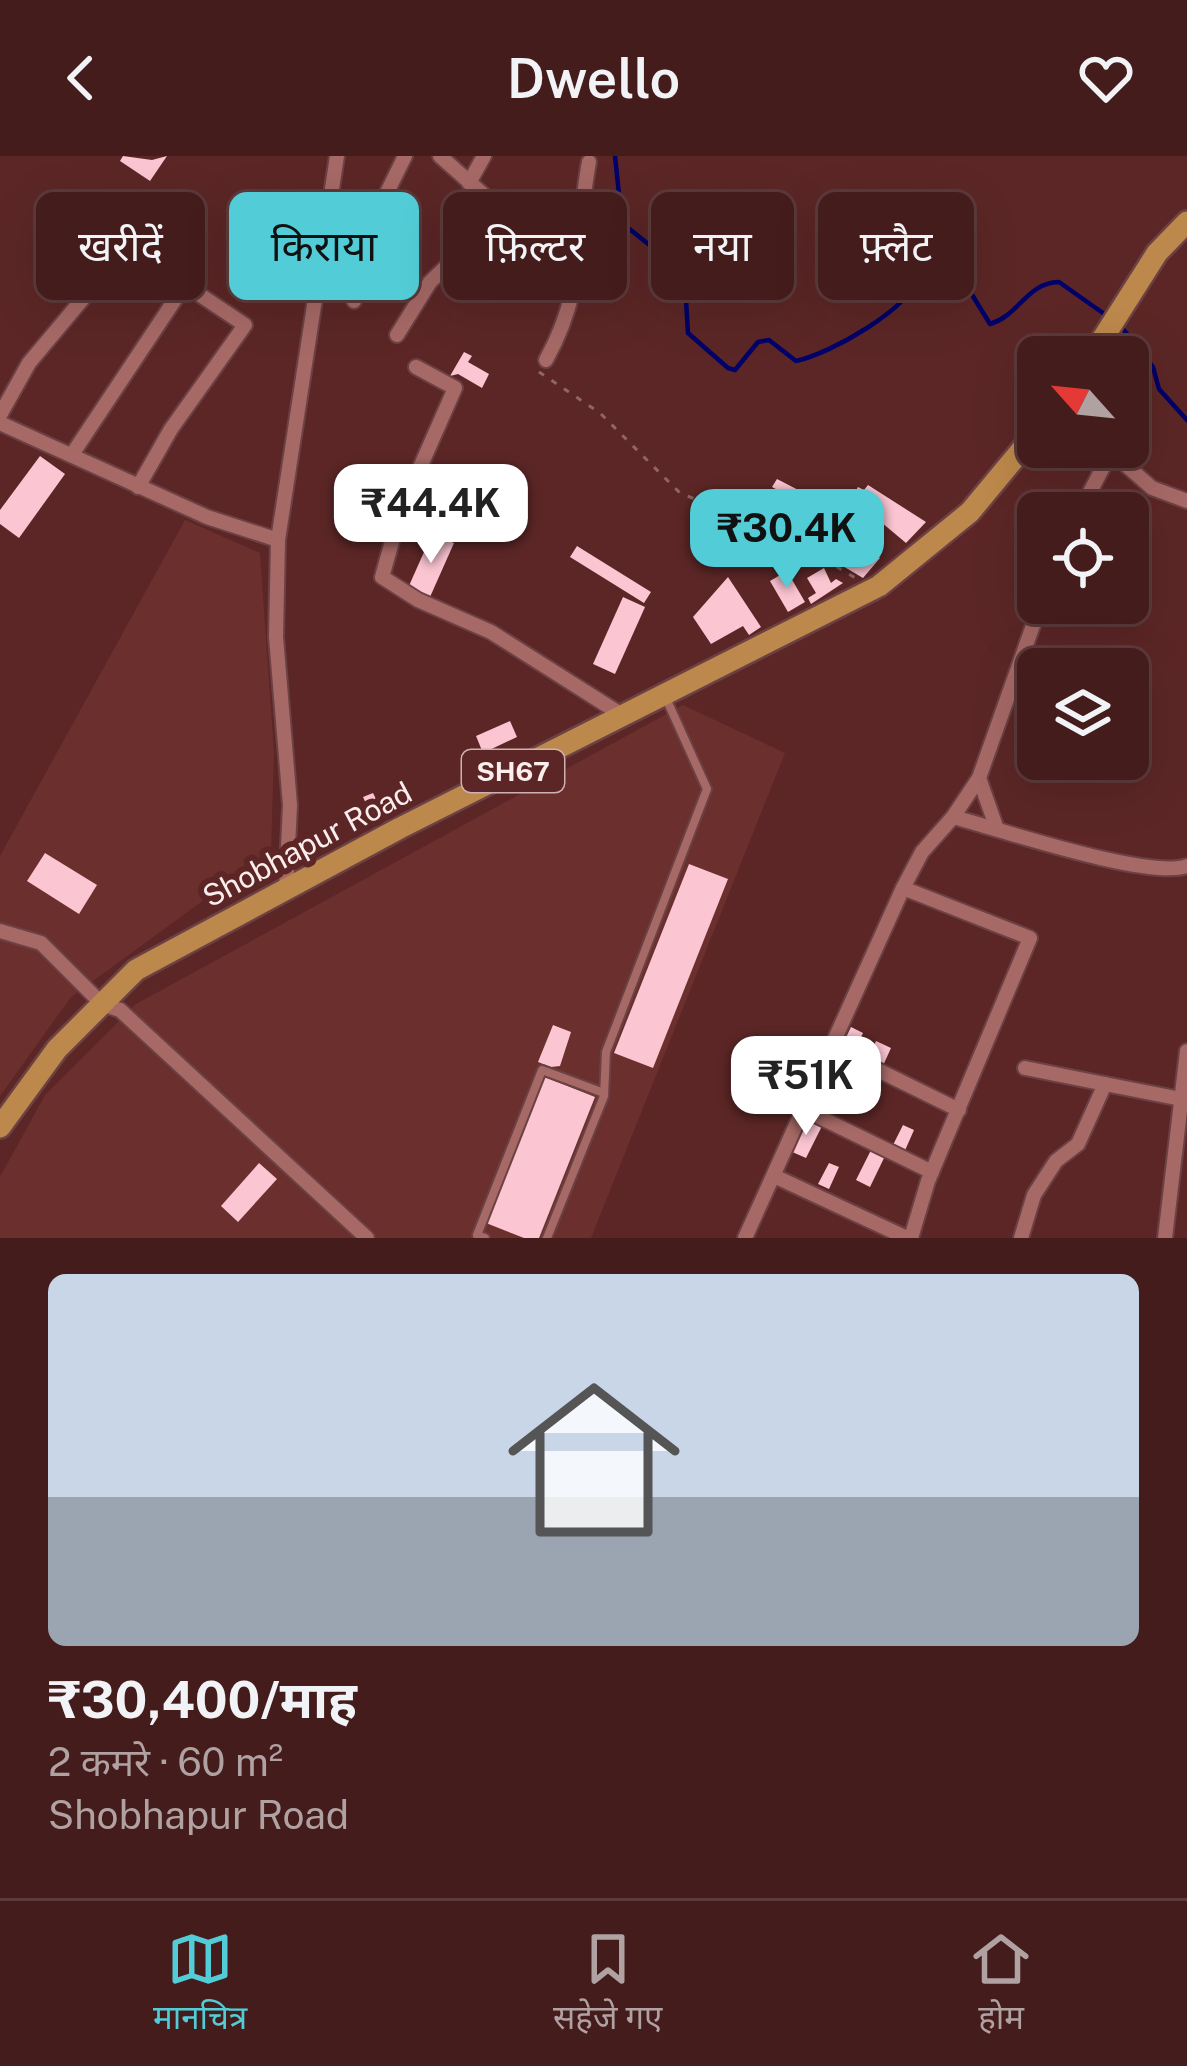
<!DOCTYPE html>
<html lang="hi">
<head>
<meta charset="utf-8">
<style>
  :root { --surface:#451c1c; --page:#4f2929; --text:#f1f3f6; --muted:#b0a1a3; --line:#5d3a3b; --accent:#52ccd6 }
  body { margin:0; font-family:"Public Sans","Noto Sans Devanagari",sans-serif; background:var(--page); color:var(--text); height:100vh; display:flex; flex-direction:column; font-size:45px; white-space:nowrap }
  * { box-sizing:border-box; margin:0 }
  p { font-size:39px; color:var(--muted) }
  .icon { flex:none; width:66px; height:66px; fill:none; stroke:currentColor; stroke-width:2; stroke-linecap:round; stroke-linejoin:round }
  .map { position:relative; height:1082px; overflow:hidden }
  .side { display:flex; flex-direction:column; background:var(--surface); flex:1 }
  .side>* { flex:none }
  .guide { position:absolute; left:36px; top:36px; width:1116px; height:108px; display:flex; gap:24px }
  .needle { width:78px; rotate:297deg }
  .buttons { position:absolute; left:1017px; top:180px; display:grid; gap:24px }
  .buttons a { display:grid; place-items:center; width:132px; height:132px; border-radius:18px; background:var(--surface); box-shadow:0 12px 48px #0002,0 0 0 3px var(--line); font-size:60px }
  .price { position:absolute; translate:-50% -102px; padding:0 27px; border-radius:24px; background:#fff; color:#222; font-size:39px; line-height:78px; filter:drop-shadow(0 3px 6px #0008) }
  .price::after { content:''; position:absolute; left:50%; top:72px; width:36px; height:27px; margin-left:-18px; background:inherit; clip-path:polygon(0 0,100% 0,50% 100%) }
  .price.current { background:var(--accent); color:#111 }
  ul { padding:0; list-style:none }
  li { display:grid; align-content:center; gap:24px; height:636px; padding:0 48px }
  li+li { border-top:3px solid var(--line) }
  li span { display:grid; place-items:center; height:372px; border-radius:18px; color:#555 }
  li>.icon { margin-inline-start:auto }
  span .icon { width:216px; height:216px; fill:#fffc; stroke-width:1 }
  li b { font-size:51px }
  .tag { padding:0 42px; border-radius:18px; background:var(--surface); box-shadow:0 12px 48px #0002,0 0 0 3px var(--line); font-size:42px; line-height:108px }
  .tag.current { background:var(--accent); color:#111 }
  header { display:flex; justify-content:space-between; align-items:center; height:156px; padding:0 48px; background:var(--surface); font-size:54px; font-weight:600 }
  .dock { display:flex; justify-content:space-around; align-items:center; height:168px; border-top:3px solid var(--line); background:var(--surface); font-size:33px; color:var(--muted) }
  .dock a { display:grid; justify-items:center; gap:6px }
  .dock .current { color:var(--accent) }
  .map>svg:first-child { display:block }
</style>
</head>
<body>
<header><svg class="icon" aria-label="back" viewBox="0 0 24 24"><path d="M15 5l-7 7 7 7"/></svg>Dwello<svg class="icon" aria-label="heart" viewBox="0 0 24 24"><path d="M12 20l-8-8c-3-5 5-10 8-4 3-6 11-1 8 4z"/></svg></header>
<div class="map">
<svg width="1187" height="1082" viewBox="0 0 1187 1082">
  <rect width="100%" height="100%" fill="#5c2626"/>
  <!-- built -->
  <g fill="#6b2f2e">
    <polygon points="185,364 260,397 274,596 271,695 71,841 0,940 0,700"/>
    <polygon points="683,549 785,597 591,1082 0,1082 0,1021 45,939 136,848"/>
  </g>
  <g fill="none" stroke-linecap="round" stroke-linejoin="round">
    <!-- stream -->
    <g stroke="#000169" stroke-width="4.5">
      <path d="M615 0 622 67 667 103 685 128 688 177 728 212 735 214 758 186 769 184 796 205C832 197 907 154 920 120L963 124 990 168C1020 159 1026 127 1059 126L1110 162"/>
      <polyline points="1119,168 1153,211 1159,233 1187,264"/>
    </g>
  </g>
  <!-- building -->
  <g fill="#fbc5d2">
    <polygon points="123,0 152,4 167,0 150,25 120,5"/>
    <polygon points="464,196 472,200 468,206 489,218 482,232 458,218 450,220"/>
    <polygon points="40,300 65,318 19,382 0,368 0,354"/>
    <polygon points="777,323 808,339 804,348 772,331"/>
    <polygon points="868,329 926,366 906,387 875,361 881,351 870,345 867,357 846,376 880,402 863,422 809,390 825,376 818,367 840,348 848,354 859,341 854,338 858,331 864,334"/>
    <polygon points="432,378 454,387 430,441 408,432"/>
    <polygon points="577,390 651,436 644,447 570,401"/>
    <polygon points="824,412 831,427 836,423 843,427 811,448 808,442 816,437 807,422"/>
    <polygon points="787,415 805,446 788,456 770,425"/>
    <polygon points="728,421 761,471 749,479 743,470 711,488 693,461"/>
    <polygon points="623,441 645,451 615,518 593,508"/>
    <polygon points="510,565 517,581 483,597 476,580"/>
    <polygon points="373,637 376,643 384,640 388,649 372,661 363,641"/>
    <polygon points="45,697 97,729 79,758 27,725"/>
    <polygon points="689,708 728,723 653,912 614,897"/>
    <polygon points="553,869 571,876 560,910 551,911 538,906"/>
    <polygon points="851,871 863,877 852,900 840,894"/>
    <polygon points="876,885 891,892 881,914 866,907"/>
    <polygon points="545,921 595,941 539,1082 524,1082 486,1067"/>
    <polygon points="806,962 822,970 806,1002 790,995"/>
    <polygon points="903,969 914,974 903,999 891,993"/>
    <polygon points="871,994 885,1000 870,1031 856,1024"/>
    <polygon points="259,1007 277,1023 238,1066 221,1050"/>
    <polygon points="829,1007 839,1011 829,1033 818,1028"/>
  </g>
  <g fill="none" stroke-linecap="round" stroke-linejoin="round">
    <defs>
      <g id="service">
        <polyline points="485,1082 477,1079 542,914 604,937"/>
        <polyline points="547,1082 604,940 606,896 707,633 665,540"/>
      </g>
      <g id="minor">
        <polyline points="440,0 503,56"/>
        <polyline points="469,27 484,0"/>
        <polyline points="354,145 376,59 405,0"/>
        <polyline points="397,179 430,126 503,56 527,55 579,91"/>
        <path d="M546 204C587 129 574 86 589 6"/>
        <polyline points="416,211 455,232 400,357 382,421 418,444 491,476 622,559"/>
        <polyline points="0,259 29,207 127,90 245,169 171,273 138,331"/>
        <polyline points="0,267 207,361 278,384"/>
        <polyline points="73,297 186,127"/>
        <polyline points="1079,357 1111,296 1152,332 1187,345"/>
        <polyline points="979,622 997,673"/>
        <polyline points="953,661 979,622 1041,447"/>
        <polyline points="903,732 1030,782 928,1025 911,1082"/>
        <polyline points="286,733 290,649 276,481 278,384 337,0"/>
        <polyline points="0,775 41,787 102,848 120,854 367,1082"/>
        <polyline points="835,893 959,954"/>
        <polyline points="1025,912 1105,928"/>
        <polyline points="805,954 932,1016"/>
        <polyline points="774,1020 907,1082"/>
        <path d="M745 1082 903 732 922 696 953 661C999 673 1149 724 1187 710"/>
        <polyline points="1021,1082 1034,1039 1056,1005 1078,988 1105,928 1181,943"/>
        <polyline points="1165,1082 1187,895"/>
      </g>
      <g id="primary">
        <polyline points="1091,201 1157,97 1187,66"/>
        <polyline points="0,971 57,893 136,814 400,672 879,430 970,356 1038,274"/>
      </g>
    </defs>
    <!-- service casing -->
    <use href="#service" stroke="#6c4144" stroke-width="12"/>
    <!-- minor casing -->
    <use href="#minor" stroke="#6c4144" stroke-width="18"/>
    <!-- primary casing -->
    <use href="#primary" stroke="#6c4144" stroke-width="26"/>
    <!-- path -->
    <polyline stroke="#8f6666" stroke-width="3" stroke-dasharray="6 9" stroke-linecap="butt" points="539,216 600,257 680,337 781,377 857,423"/>
    <!-- service -->
    <use href="#service" stroke="#a66966" stroke-width="8"/>
    <!-- minor -->
    <use href="#minor" stroke="#a66966" stroke-width="14"/>
    <!-- primary -->
    <use href="#primary" stroke="#bd884b" stroke-width="21"/>
  </g>
  <g text-anchor="middle" dominant-baseline="central" stroke-width="12" stroke-linejoin="round" paint-order="stroke">
    <!-- shield labels -->
    <rect fill="#5c2626" stroke="#ccb2b1" stroke-width="3" x="462" y="594" width="102" height="42" rx="9"/>
    <g font-size="27" font-weight="bold" fill="#fceeed">
      <text x="513" y="615">SH67</text>
    </g>
    <!-- street labels -->
    <g font-size="30" fill="#fceeed" stroke="#5c2626">
      <text transform="translate(307 688) rotate(-28)">Shobhapur Road</text>
    </g>
  </g>
</svg>
<div class="buttons">
<a><svg class="needle" viewBox="-14 -14 28 28"><path d="M0-13l5 13h-10z" fill="#e53935"/><path d="M0 13l5-13h-10z" fill="#b0a1a3"/></svg></a>
<a><svg class="icon" aria-label="locate" viewBox="0 0 24 24"><circle cx="12" cy="12" r="6"/><path d="M12 2v4M12 18v4M2 12h4M18 12h4"/></svg></a>
<a><svg class="icon" aria-label="layers" viewBox="0 0 24 24"><path d="M12 4l9 5-9 5-9-5zM3 14l9 5 9-5"/></svg></a>
</div>
<b class="price" style="left:431px;top:410px">₹44.4K</b>
<b class="price current" style="left:787px;top:435px">₹30.4K</b>
<b class="price" style="left:806px;top:982px">₹51K</b>
<div class="guide">
<a class="tag">खरीदें</a>
<a class="tag current">किराया</a>
<a class="tag">फ़िल्टर</a>
<a class="tag">नया</a>
<a class="tag">फ़्लैट</a>
</div>
</div>
<section class="side">
<ul>
<li><span style="background:linear-gradient(#c9d6e8 60%,#9aa5b1 0)"><svg class="icon" aria-label="home" viewBox="0 0 24 24"><path d="M3 11l9-7 9 7M6 9v11h12V9"/></svg></span><div><b>₹30,400/माह</b><p>2 कमरे · 60 m²</p><p>Shobhapur Road</p></div></li>
</ul>
</section>
<nav class="dock">
<a class="current"><svg class="icon" aria-label="map" viewBox="0 0 24 24"><path d="M3 6l6-2 6 2 6-2v14l-6 2-6-2-6 2zM9 4v14M15 6v14"/></svg>मानचित्र</a>
<a><svg class="icon" aria-label="saved" viewBox="0 0 24 24"><path d="M7 4h10v16l-5-4-5 4z"/></svg>सहेजे गए</a>
<a><svg class="icon" aria-label="home" viewBox="0 0 24 24"><path d="M3 11l9-7 9 7M6 9v11h12V9"/></svg>होम</a>
</nav>
</body>
</html>
